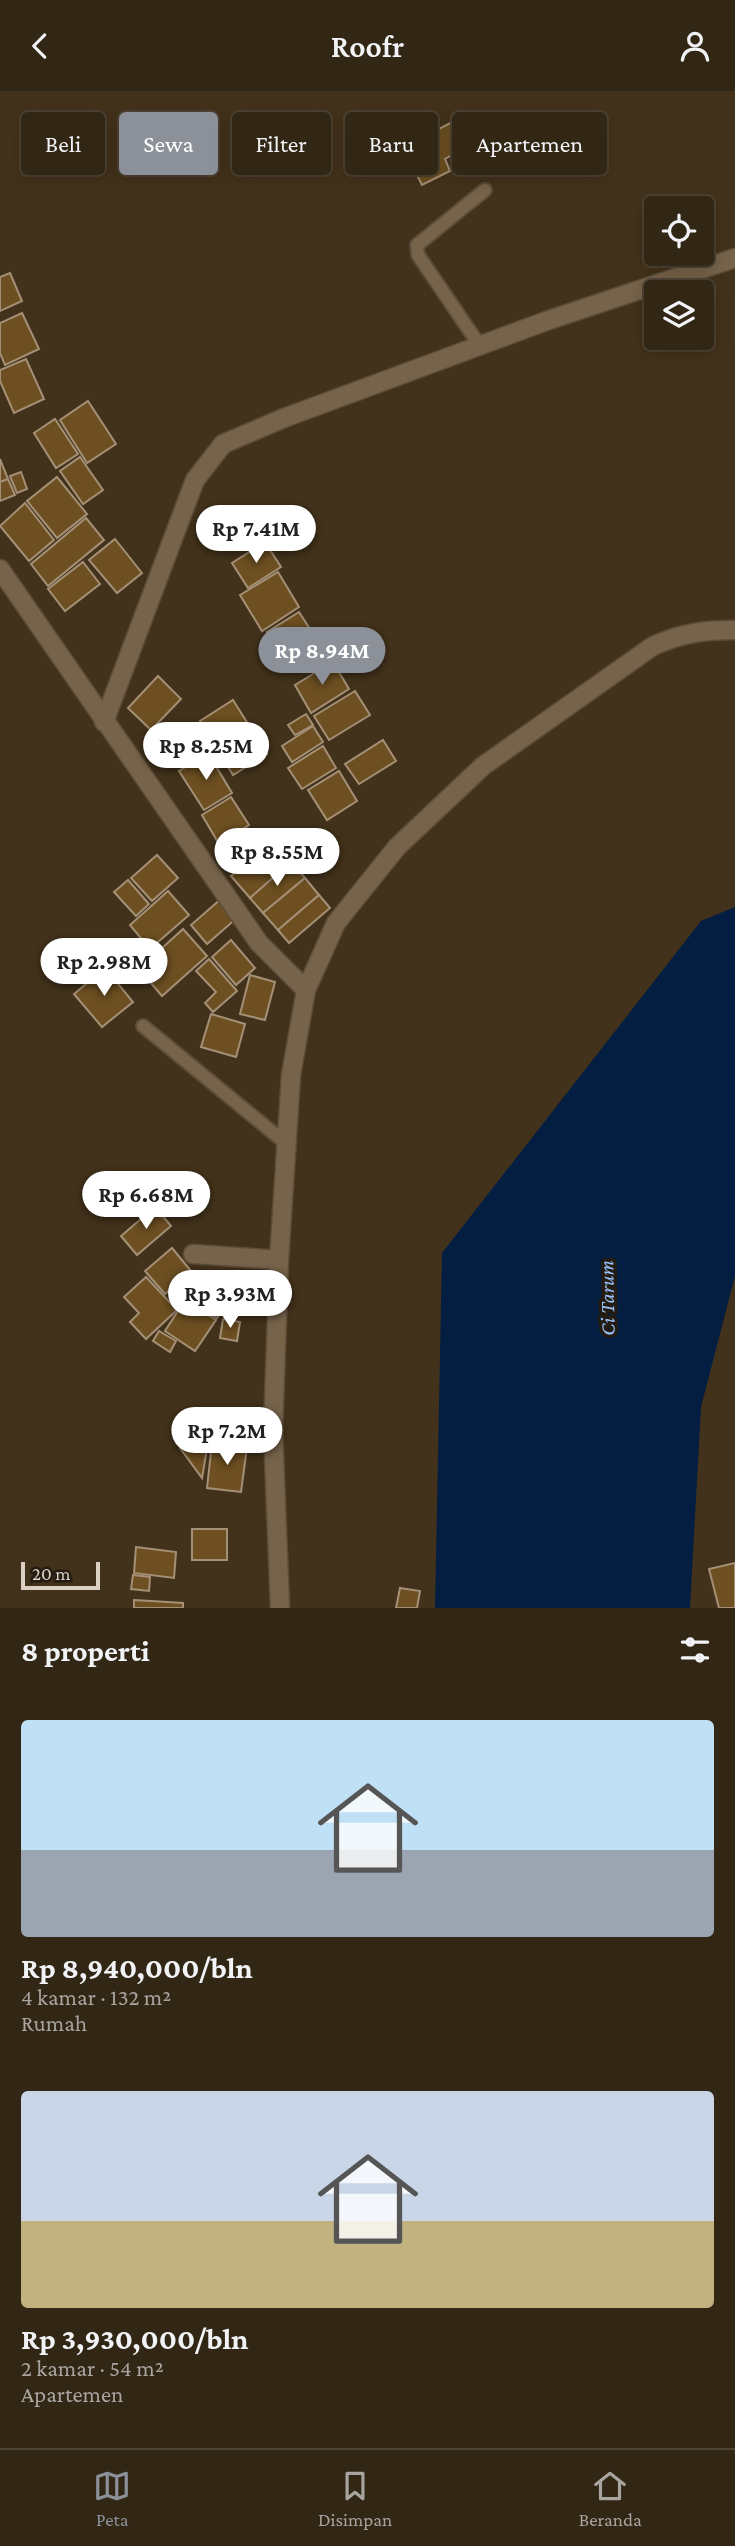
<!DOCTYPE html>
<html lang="id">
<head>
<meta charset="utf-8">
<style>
  :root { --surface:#322614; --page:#3a2e1d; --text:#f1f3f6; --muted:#a8a5a0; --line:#4d4334; --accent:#8c9099 }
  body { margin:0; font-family:"Crimson Pro",serif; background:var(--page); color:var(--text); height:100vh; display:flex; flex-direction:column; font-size:26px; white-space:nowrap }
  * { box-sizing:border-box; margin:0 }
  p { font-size:23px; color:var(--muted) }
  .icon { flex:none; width:38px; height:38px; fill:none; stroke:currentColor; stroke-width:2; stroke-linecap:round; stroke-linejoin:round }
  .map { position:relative; height:1517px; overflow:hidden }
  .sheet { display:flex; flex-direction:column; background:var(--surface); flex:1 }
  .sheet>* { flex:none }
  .top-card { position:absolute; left:21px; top:21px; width:693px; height:63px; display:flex; gap:14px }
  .controls { position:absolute; left:644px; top:105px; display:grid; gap:14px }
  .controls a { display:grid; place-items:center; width:70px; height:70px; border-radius:7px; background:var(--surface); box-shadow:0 4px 18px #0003,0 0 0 2px var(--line); font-size:35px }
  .scale { position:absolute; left:21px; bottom:18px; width:79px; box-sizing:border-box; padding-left:7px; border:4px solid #dcd1c3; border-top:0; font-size:19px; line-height:24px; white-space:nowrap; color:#dcd1c3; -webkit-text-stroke:5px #241c12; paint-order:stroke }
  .price { position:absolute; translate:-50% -60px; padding:0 16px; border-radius:24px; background:#fff; color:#222; font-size:23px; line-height:46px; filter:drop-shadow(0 2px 4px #0008) }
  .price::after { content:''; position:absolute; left:50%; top:42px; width:21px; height:16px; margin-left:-10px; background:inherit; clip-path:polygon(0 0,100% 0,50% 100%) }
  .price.selected { background:var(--accent); color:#fff }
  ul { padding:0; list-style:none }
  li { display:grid; align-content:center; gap:14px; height:371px; padding:0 21px }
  li span { display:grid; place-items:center; height:217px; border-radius:7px; color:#555 }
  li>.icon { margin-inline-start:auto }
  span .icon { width:126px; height:126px; fill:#fffc; stroke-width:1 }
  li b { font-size:30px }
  h2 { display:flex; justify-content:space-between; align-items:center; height:84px; padding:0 21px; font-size:30px }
  .pill { padding:0 24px; border-radius:7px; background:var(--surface); box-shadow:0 4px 18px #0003,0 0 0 2px var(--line); font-size:24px; line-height:63px }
  .pill.selected { background:var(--accent); color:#fff }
  header { display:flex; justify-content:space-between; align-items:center; height:91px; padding:0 21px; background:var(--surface); font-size:32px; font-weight:600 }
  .menu { display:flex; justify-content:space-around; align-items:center; height:98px; border-top:2px solid var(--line); background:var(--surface); font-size:19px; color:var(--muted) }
  .menu a { display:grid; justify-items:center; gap:4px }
  .menu .selected { color:var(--accent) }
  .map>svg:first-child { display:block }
</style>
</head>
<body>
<header><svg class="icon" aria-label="back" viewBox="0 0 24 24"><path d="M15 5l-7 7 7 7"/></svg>Roofr<svg class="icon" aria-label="person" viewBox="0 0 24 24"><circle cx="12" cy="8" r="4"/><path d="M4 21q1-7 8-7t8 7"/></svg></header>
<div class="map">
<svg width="735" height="1517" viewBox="0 0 735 1517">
  <rect width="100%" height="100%" fill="#43321b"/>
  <!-- water -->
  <polygon fill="#031e41" points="735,816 735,1185 701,1316 690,1517 435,1517 442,1162 701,830"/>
  <!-- building -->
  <g fill="#6d4f21" stroke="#a49076" stroke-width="2">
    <polygon points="402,25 412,44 399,51 389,31"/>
    <polygon points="450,32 463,58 445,68 450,80 422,94 403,57"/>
    <polygon points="10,182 22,210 0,220 0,186"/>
    <polygon points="22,222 39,258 5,274 0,262 0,232"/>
    <polygon points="26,268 44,308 14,322 0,290 0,279"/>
    <polygon points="88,310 116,353 87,372 60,329"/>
    <polygon points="55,328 78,363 56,377 34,342"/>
    <polygon points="80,366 103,399 83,413 60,380"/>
    <polygon points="0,368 8,388 0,391"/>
    <polygon points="21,381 27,398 17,402 10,385"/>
    <polygon points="57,386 87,423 57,447 27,410"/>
    <polygon points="8,388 15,404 0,410 0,391"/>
    <polygon points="25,412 54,449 29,470 0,435"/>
    <polygon points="86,427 104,449 48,495 31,473"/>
    <polygon points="115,448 142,482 117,502 89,469"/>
    <polygon points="265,451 281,476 248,497 232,472"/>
    <polygon points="83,471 100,493 65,520 48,498"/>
    <polygon points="278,481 299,516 262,540 240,504"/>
    <polygon points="299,521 323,558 291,579 267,541"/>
    <polygon points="333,571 349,598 311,622 295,594"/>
    <polygon points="158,585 181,608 151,639 128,617"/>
    <polygon points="355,600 370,624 329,649 314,625"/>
    <polygon points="233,609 267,663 233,684 200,630"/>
    <polygon points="306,623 313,634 295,644 288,634"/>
    <polygon points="313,635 323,651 292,671 282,655"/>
    <polygon points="383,649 396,670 359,693 345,673"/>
    <polygon points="323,655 336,677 302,698 288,677"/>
    <polygon points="208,662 232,702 204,719 179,680"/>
    <polygon points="339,680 357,710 327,729 308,699"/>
    <polygon points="231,706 249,734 219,753 202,724"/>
    <polygon points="273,749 291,771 250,807 231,785"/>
    <polygon points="157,764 178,787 152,810 131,787"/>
    <polygon points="291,771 305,787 263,822 250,807"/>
    <polygon points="305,787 319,804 278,839 263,822"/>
    <polygon points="128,789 149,813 136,825 114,801"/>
    <polygon points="168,800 189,824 150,858 130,834"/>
    <polygon points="319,804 330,817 289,852 278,839"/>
    <polygon points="222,807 238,826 207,853 191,834"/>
    <polygon points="183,838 207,865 162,905 139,878"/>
    <polygon points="231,849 255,877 236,894 212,866"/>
    <polygon points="209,868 237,900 213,921 205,912 216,901 196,880"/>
    <polygon points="105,877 133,911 102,936 74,903"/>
    <polygon points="250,884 275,891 265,929 240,923"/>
    <polygon points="211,923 245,933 236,966 201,956"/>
    <polygon points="155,1116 171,1135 137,1164 121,1145"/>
    <polygon points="172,1157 191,1180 165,1203 145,1180"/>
    <polygon points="146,1186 177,1219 146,1248 130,1231 139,1222 124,1206"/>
    <polygon points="201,1191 229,1209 217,1227 190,1209"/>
    <polygon points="185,1209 216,1229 195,1260 165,1240"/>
    <polygon points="223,1228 240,1231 237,1250 220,1247"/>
    <polygon points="159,1240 176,1250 170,1261 153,1250"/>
    <polygon points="192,1319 223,1328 216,1351 186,1342"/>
    <polygon points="184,1346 208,1352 202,1387 180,1357"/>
    <polygon points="212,1352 247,1356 241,1401 207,1397"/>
    <rect x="192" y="1438" width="35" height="31"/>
    <polygon points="136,1456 176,1461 174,1487 134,1482"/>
    <polygon points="735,1472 735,1517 719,1517 709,1478"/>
    <polygon points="133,1484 150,1486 149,1500 131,1498"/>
    <polygon points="400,1497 420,1500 417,1517 396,1517"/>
    <polygon points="134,1509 183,1512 183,1517 134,1517"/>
  </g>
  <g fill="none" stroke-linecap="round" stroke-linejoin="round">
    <defs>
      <g id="lane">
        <polyline points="480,255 418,164 417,154 485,99"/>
        <polyline points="143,935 288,1054"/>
      </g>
      <g id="street">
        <polyline points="0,478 259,852 306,899"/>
        <polyline points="104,631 195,389 223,353 284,327 549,229 735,167"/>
        <polyline points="193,1163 279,1169"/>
        <path d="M280 1517 273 1339 279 1169 291 984 306 899 336 832 397 756 483 675 653 555C682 542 704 539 735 539"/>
      </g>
    </defs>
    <!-- lane casing -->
    <use href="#lane" stroke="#5c4d39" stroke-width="16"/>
    <!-- street casing -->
    <use href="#street" stroke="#5c4d39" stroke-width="21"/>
    <!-- lane -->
    <use href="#lane" stroke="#76634a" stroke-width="12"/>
    <!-- street -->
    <use href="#street" stroke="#76634a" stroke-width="18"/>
  </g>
  <g text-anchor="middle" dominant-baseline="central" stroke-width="7" stroke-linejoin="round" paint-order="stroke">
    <!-- water labels -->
    <g font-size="21" font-style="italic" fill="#99c3fc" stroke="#241c12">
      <text transform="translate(607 1207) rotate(-91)">Ci Tarum</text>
    </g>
  </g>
</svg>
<div class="controls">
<a><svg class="icon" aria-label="locate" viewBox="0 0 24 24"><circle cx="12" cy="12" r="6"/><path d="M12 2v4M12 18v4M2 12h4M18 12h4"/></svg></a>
<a><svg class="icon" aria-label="layers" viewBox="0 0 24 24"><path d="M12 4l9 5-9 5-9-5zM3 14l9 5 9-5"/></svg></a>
</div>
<div class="scale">20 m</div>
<b class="price" style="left:256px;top:474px">Rp 7.41M</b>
<b class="price selected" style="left:322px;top:596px">Rp 8.94M</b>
<b class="price" style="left:206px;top:691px">Rp 8.25M</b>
<b class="price" style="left:277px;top:797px">Rp 8.55M</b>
<b class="price" style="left:104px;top:907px">Rp 2.98M</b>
<b class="price" style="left:146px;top:1140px">Rp 6.68M</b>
<b class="price" style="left:230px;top:1239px">Rp 3.93M</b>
<b class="price" style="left:227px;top:1376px">Rp 7.2M</b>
<div class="top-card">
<a class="pill">Beli</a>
<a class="pill selected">Sewa</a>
<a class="pill">Filter</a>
<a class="pill">Baru</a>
<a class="pill">Apartemen</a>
</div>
</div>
<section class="sheet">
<h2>8 properti<svg class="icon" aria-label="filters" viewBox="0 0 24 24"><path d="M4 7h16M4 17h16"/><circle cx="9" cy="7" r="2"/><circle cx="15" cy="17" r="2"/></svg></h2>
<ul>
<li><span style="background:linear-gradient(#bfe0f5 60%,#9aa5b1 0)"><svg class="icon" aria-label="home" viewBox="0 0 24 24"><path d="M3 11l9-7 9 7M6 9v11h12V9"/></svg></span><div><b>Rp 8,940,000/bln</b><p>4 kamar · 132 m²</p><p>Rumah</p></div></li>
<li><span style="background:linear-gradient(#c9d6e8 60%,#c2b280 0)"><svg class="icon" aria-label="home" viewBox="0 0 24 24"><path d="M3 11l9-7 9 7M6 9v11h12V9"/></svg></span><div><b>Rp 3,930,000/bln</b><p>2 kamar · 54 m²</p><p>Apartemen</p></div></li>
</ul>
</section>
<nav class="menu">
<a class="selected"><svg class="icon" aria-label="map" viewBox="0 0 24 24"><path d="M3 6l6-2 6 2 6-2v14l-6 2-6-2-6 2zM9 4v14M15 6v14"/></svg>Peta</a>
<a><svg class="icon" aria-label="saved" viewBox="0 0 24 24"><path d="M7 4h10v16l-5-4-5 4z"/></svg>Disimpan</a>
<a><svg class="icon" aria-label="home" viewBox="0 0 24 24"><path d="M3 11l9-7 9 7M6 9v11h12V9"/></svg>Beranda</a>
</nav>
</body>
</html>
